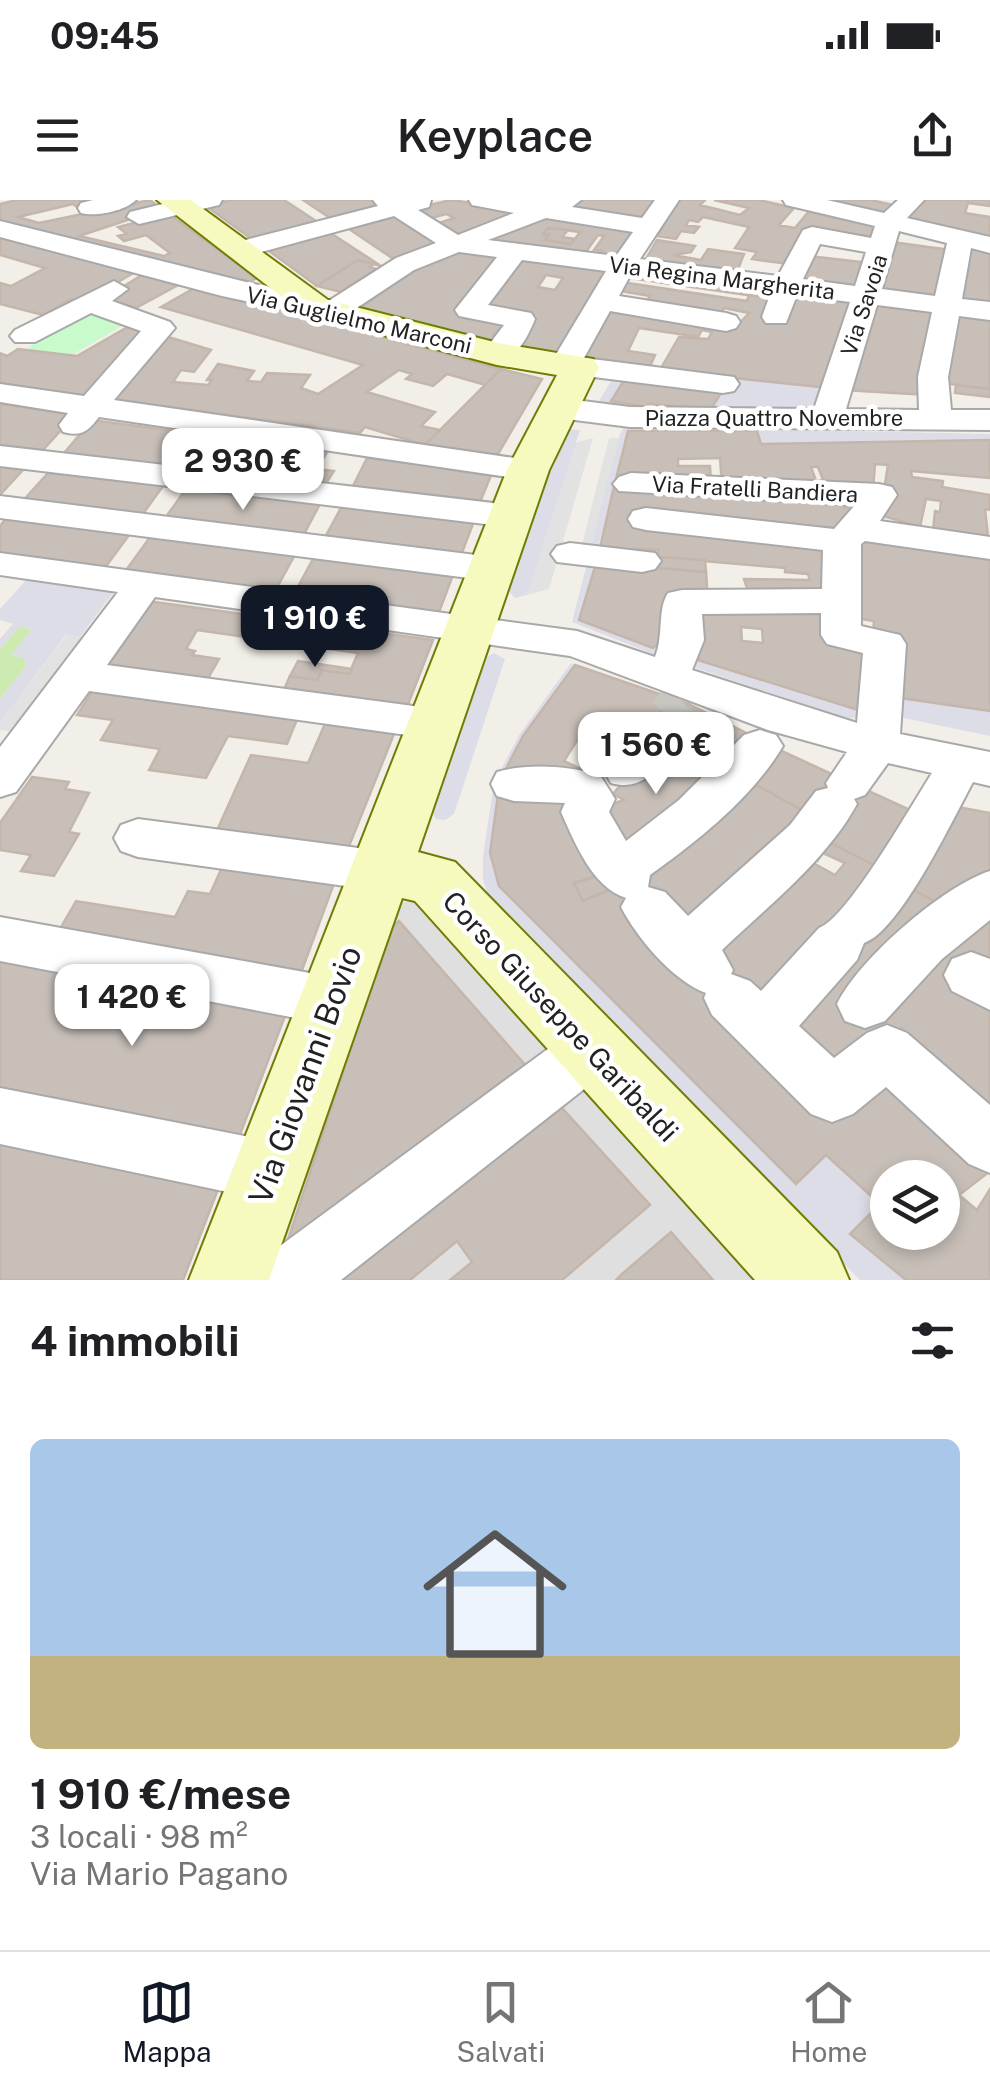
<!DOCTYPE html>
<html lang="it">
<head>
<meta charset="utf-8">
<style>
  :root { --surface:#fff; --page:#f6f6f6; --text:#202124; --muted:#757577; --line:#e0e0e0; --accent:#111827 }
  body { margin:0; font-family:"Public Sans",sans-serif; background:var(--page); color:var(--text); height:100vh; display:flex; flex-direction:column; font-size:38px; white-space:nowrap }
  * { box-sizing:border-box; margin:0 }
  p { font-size:32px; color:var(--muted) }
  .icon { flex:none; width:55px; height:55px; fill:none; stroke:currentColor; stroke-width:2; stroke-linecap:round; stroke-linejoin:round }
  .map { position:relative; height:1080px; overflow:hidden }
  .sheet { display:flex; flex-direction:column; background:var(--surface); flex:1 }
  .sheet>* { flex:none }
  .fabs { position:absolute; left:870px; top:960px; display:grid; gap:20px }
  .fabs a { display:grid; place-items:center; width:90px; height:90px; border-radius:50%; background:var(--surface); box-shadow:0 5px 15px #0003; font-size:50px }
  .price { position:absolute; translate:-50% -85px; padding:0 22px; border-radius:20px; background:#fff; color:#222; font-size:32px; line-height:65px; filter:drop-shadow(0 2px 5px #0008) }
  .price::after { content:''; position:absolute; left:50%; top:60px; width:30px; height:22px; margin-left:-15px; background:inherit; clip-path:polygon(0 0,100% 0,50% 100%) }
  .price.active { background:var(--accent); color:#fff }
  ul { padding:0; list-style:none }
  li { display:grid; align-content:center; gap:20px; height:530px; padding:0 30px }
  li span { display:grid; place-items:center; height:310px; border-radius:15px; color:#555 }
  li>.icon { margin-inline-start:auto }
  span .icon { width:180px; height:180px; fill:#fffc; stroke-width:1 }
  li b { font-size:42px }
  h2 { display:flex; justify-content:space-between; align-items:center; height:120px; padding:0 30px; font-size:42px }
  .status { display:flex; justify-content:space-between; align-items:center; height:70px; padding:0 50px; background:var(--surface); direction:ltr }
  .status svg { height:28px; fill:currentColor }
  header { display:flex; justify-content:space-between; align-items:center; height:130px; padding:0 30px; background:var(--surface); font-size:45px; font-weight:600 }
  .tabs { display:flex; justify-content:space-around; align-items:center; height:140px; border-top:2px solid var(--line); background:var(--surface); font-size:28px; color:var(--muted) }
  .tabs a { display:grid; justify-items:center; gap:5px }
  .tabs .active { color:var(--accent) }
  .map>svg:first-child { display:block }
</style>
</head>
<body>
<div class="status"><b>09:45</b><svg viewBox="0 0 49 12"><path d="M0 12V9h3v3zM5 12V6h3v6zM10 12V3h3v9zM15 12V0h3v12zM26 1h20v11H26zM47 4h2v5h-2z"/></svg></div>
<header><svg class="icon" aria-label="menu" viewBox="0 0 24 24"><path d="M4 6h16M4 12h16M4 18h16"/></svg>Keyplace<svg class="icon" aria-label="share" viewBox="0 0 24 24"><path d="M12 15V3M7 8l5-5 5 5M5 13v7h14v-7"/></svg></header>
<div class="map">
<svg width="990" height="1080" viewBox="0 0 990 1080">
  <rect width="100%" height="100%" fill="#f2efe9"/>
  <!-- residential -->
  <polygon fill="#e0dfdf" points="395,702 414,702 431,715 770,1080 250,1080"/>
  <!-- grass -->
  <polygon fill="#cdebb0" points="19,427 32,429 12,455 24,458 27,465 0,499 0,449"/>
  <!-- park -->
  <polygon fill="#c8facc" points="85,109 125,124 72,155 25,150"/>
  <!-- parking -->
  <g fill="#e2e2e2">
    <polygon points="593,238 549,389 527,395 575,243"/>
    <polygon points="609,238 619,238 593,350 581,349"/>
    <polygon points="67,435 86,438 16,532 0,530 0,523"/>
  </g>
  <!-- plaza -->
  <g fill="#dddde8" fill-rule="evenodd">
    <path d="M616 173 725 177 828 188 819 208 811 210 645 209 599 201ZM627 177 720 193H721L710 209 648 204 645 207 612 202Z"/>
    <polygon points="630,226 990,234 990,240 761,244 757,231 627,231 580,420 653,448 868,513 863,518 846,518 648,452 572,422 620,234 623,228"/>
    <polygon points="564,229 580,230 527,395 515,398 509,391"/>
    <polygon points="28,378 115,390 80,437 66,435 0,523 0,499 27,465 23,458 11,455 32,429 19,427 0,449 0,439 13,424 0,420 0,409"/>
    <polygon points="494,453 505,459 454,614 445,620 436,619 432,613 466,514 487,457"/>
    <polygon points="571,463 575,465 523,536 500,581 490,653 500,684 795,983 826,955 880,1004 850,1034 906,1080 860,1080 490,701 483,679 483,656 494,583 519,535"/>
    <polygon points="894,497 990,511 990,536 894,516"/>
  </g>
  <!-- building -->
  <g fill="#c7bfb8" stroke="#c4b6ab" stroke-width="2.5" fill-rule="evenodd">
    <polygon points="17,0 112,0 78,8 73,4 18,17 39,23 150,0 161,9 79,36 164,56 170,53 146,35 124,41 118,36 127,34 118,27 169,14 257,78 240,87 0,25 0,4"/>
    <polygon points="231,0 284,0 319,23 253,40 206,6"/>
    <polygon points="303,0 375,0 385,6 333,20"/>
    <polygon points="451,0 526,11 455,38 433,25 454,18 446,14 425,20 408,10"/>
    <polygon points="584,0 657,0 642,23 558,10"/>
    <polygon points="678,0 705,0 700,5 740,15 749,8 714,0 759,0 794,8 779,25 795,28 809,11 883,24 877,44 807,31 788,64 752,59 757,52 735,48 749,27 703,17 698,22 689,20 686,25 699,27 694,33 681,31 676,39 657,36"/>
    <polygon points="810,0 871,0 897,6 884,18"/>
    <polygon points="920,0 990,0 990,6 968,3 965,13 990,17 990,43 897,21"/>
    <path d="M546 15 639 29 618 62 597 59 602 51 594 50 604 36 598 35 583 56 478 42ZM548 28 580 32 571 44 545 40 549 35 543 34Z"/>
    <polygon points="398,16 439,43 395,60 349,29"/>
    <polygon points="548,28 568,30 562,37 575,39 571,44 545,40 549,35 543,34"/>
    <polygon points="329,32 381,66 358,60 317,86 265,48"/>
    <polygon points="0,35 137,71 83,102 72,99 43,115 0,104 0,83 11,86 45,68 0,55"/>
    <polygon points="657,40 695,46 691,52 673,55 701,60 708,49 744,54 735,77 643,64"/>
    <polygon points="892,42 951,50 939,103 876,95"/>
    <polygon points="966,46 990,49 990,109 957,105"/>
    <polygon points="463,48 508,54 459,112 508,121 494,135 509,138 499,146 360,108 419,66"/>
    <polygon points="809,56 870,63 859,94 796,85"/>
    <path d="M518 57 613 69 560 157 508 148 533 118 477 108ZM546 75 563 78 555 90 538 87Z"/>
    <polygon points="358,60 374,64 369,67 376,69 341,92 317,86"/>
    <polygon points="628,68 778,88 775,99 623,77"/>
    <polygon points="145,73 182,83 136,108 103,99"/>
    <polygon points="621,82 747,101 749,95 775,99 794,90 858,98 828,188 660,170 679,137 708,139 712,132 702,130 698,137 639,128 628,151 655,155 649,169 576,160 605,106 736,127 749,113 724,108 719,118 644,105 650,96 615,90"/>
    <polygon points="196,87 501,169 486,185 447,174 433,186 406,179 412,174 399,170 367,192 435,212 421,226 440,230 425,245 365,227 360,233 111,199 165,136 211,150 194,172 181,170 173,182 208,185 212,180 207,180 218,164 254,171 247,181 261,182 267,173 310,175 301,188 318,194 363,165 161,107"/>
    <polygon points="874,100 938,108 927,195 845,190"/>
    <polygon points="955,110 990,114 990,189 942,183"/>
    <polygon points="131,125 146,130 87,196 0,183 0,153 7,156 18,149 77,156"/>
    <polygon points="501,169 542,179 495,259 425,245"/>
    <polygon points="626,177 721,193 711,209 648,204 646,207 611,201"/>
    <polygon points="956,185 990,189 990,197 955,193"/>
    <polygon points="0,204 75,215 43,250 0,245"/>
    <polygon points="92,220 328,251 316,269 334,271 322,290 275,284 281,274 226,264 214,274 59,259"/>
    <polygon points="628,231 757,231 761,244 990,240 990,278 911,271 912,277 943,281 942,287 990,295 990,310 985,309 989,345 933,331 935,311 940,312 941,301 926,299 920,327 880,315 888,265 875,264 873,290 827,290 818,267 811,267 819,289 722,286 720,258 678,259 678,266 710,266 711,286 616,279"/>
    <polygon points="367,258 492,273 478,307 350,292"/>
    <polygon points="0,267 23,270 0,295"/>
    <polygon points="48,273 163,286 140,318 20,304"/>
    <polygon points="614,286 842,297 845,307 853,308 855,315 846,314 849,328 820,327 796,332 794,324 769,322 827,343 832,397 750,397 744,379 810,380 808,374 785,372 785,368 658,357 658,350 634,349 634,355 599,352"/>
    <polygon points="186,289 320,304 302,338 163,321"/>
    <polygon points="342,306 474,321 460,358 323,341"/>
    <polygon points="8,316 132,331 104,369 0,356 0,326"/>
    <polygon points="153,333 297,351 274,393 124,373"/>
    <polygon points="855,335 990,352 990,511 894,497 873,433 874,421 855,418"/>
    <polygon points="315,355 454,372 438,415 293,396"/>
    <polygon points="658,357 705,360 706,372 656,368"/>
    <polygon points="596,363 706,372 708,400 653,448 579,420"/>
    <polygon points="147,401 433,440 405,512 282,494 290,476 317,480 322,470 349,474 358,453 197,430 186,449 195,451 192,455 219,459 206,482 101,471"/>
    <path d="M691 408H829L821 437 875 448 868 513 691 458ZM741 427 762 429 763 443 742 441Z"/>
    <polygon points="298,461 352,469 349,474 322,470 317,480 290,476"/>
    <polygon points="575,465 671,498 617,578 582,562 603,535 585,528 564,561 581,569 576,584 500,580 523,536"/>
    <polygon points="93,490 246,513 298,517 287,544 228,536 206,578 149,570 160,549 101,540 113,520 77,515"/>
    <polygon points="671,498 689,504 677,520 660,513"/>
    <polygon points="689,504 754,537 727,570 691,554 684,561 654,547"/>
    <polygon points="327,519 396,529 345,656 214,637 251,555 308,563"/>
    <polygon points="654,547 684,561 691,554 727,570 636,656 589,612 624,600 613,594"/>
    <polygon points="773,547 921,615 887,672 819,637 812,616 742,577"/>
    <polygon points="32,577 69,582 65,589 89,593 69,632 79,634 54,676 21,671 31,655 0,650 0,623"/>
    <polygon points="742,577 812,616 686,735 631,674"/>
    <path d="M499 587 574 588 611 672 574 683 583 701 624 684 832 913 880 877 989 972 959 995 977 1010 990 989V1080H906L850 1034 880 1004 826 955 796 984 499 686 490 653ZM888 978H942V1032H888Z"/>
    <polygon points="947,605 990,613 990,680 957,706 939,697 936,702 902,684"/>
    <polygon points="819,637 887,672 759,816 701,757 813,663 835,675 845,663 823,653 817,661 803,655"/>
    <polygon points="225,661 336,678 299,778 56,736 76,701 175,717 188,691 210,694"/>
    <polygon points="608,673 618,686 583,701 574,683"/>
    <polygon points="902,684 936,702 990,701 990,916 901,828 832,883 770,826"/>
    <polygon points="399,721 534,875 287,1043 390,729"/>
    <polygon points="0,755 288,808 236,945 0,898"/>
    <polygon points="553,898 650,1005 562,1080 450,1080 472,1062 457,1041 410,1080 318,1080"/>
    <polygon points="0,935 222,979 183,1080 0,1080"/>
    <polygon points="671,1032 713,1080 616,1080 622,1074"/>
  </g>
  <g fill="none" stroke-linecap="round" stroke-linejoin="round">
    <!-- street-tunnel -->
    <polyline stroke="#c8c6c1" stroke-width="45" stroke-dasharray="45 22" stroke-linecap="butt" points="669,517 682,502"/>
    <defs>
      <g id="street">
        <path d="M93 0H136C125 11 96 17 81 13L78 8 81 3Z"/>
        <polygon points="179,0 222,0 219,5 139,24 127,17 130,12"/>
        <path d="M373 0H431L429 7 418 10 458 35 514 13 472 5 469 0H581L572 7 642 18 655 0H679L640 59 778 76 803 30 812 27 871 38 875 26 786 5 783 0H827L884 13 898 0H924L907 18 990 37V53L971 48 962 99 990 102V120L959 116 948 177 951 210H990V230L630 227 559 218 548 215 543 208 548 201 559 198 630 207 814 209 850 102 797 95 786 123H766L762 117 771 92 631 74 619 96 726 113 736 116 740 122 736 128 726 131 610 111 584 158 734 177 739 184 734 191 723 193 553 172 549 166 606 71 522 60 488 105 531 113 535 119C526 141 513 167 486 160L482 154 504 125 459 116 455 110 497 57 459 52 414 70 343 117 333 120 222 96 0 37V21L327 102 396 58 436 43 394 16 239 58 226 50 230 44 378 6ZM546 18 633 32 616 56 488 40ZM899 31 947 43 935 96 882 89ZM820 44 866 52 855 86 803 79ZM877 105 932 112 918 177 919 210 846 209Z"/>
        <path d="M114 81 128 89 112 101 170 122 175 128 114 200 528 260 540 263 545 270 540 277 528 280 99 217C88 231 82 237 63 232L59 225 68 213 0 202V184L84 196 141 131 91 113 35 142H15L10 136 15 130Z"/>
        <polygon points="0,246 511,305 524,308 529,316 524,324 511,327 0,266"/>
        <path d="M631 273 879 284 892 287 897 295 880 321 990 337V359L865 341 861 344V426L900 435 906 444 900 534 990 552V586L973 582C953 619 900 731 864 743L857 760 799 826 834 858 867 833 887 825 907 833 990 905V973L969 964 886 887 853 914 832 922 811 914 712 815 704 798 706 793C673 781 637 738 621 707L626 698C592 687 575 643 561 612L565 603 514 601 497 596 491 584 497 572C528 563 569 566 600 575L615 599 609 612 626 641 679 600 744 535 760 530 776 535 783 546C753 597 698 641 650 675L648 687 665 692 688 716 790 625 816 591 828 588 826 583 847 552 768 530 570 456 155 397 107 465 436 509 452 513 458 524 452 535 436 539 89 491 16 592 0 597V547L118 392 0 375V353L577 431 655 457C664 435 657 410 668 393L682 390 822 389 823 350 646 330 633 327 628 319 633 311 646 308 834 329 855 305 619 291 613 284 619 277ZM821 413V435L827 444 863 453 857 523 692 470 704 440 702 414ZM888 563 932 573C912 604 847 719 819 728L761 791 750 781 731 774 733 770 722 750C769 705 825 662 857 604L854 599 865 595Z"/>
        <polygon points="0,296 492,357 506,361 511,369 506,377 492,381 0,318"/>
        <polygon points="570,343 655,353 661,361 655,369 642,372 557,362 551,354 557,346"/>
        <path d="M659 514 675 519 681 530C664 559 648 594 611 583L604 571C617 549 634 522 659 514Z"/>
        <polygon points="138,619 381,651 399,657 406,671 399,685 381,691 138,657 121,651 114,638 121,625"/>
        <path d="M990 671V720L942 759 885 821 865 828 845 821 837 804C859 759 943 686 990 671Z"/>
        <polygon points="0,717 332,777 351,784 360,801 351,818 332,825 0,761"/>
        <polygon points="971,752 990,759 990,810 952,791 944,775 952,759"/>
        <polygon points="591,824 611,832 620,850 611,868 341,1080 255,1080 265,1057 571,832"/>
        <polygon points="0,888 270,941 292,950 301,971 292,992 270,1001 0,944"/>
      </g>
      <polygon id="secondary" points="157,0 191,0 328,100 498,143 593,159 599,167 549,270 418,652 455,662 837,1052 849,1080 755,1080 415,701 402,698 269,1080 189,1080 507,270 557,175 497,165 304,114"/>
    </defs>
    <!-- street casing -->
    <use href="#street" stroke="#a9a9a9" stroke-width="4"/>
    <!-- secondary casing -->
    <use href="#secondary" stroke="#707d05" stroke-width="4"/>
    <!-- street -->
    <use href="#street" fill="#fff" fill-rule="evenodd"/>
    <!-- secondary -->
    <use href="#secondary" fill="#f7fabf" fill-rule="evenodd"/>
  </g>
  <g text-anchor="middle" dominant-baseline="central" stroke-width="9" stroke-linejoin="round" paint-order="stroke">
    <!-- far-street labels -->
    <g font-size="22" fill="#222" stroke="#fff">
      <text transform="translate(722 78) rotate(7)">Via Regina Margherita</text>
      <text transform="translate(864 105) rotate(-72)">Via Savoia</text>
      <text transform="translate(359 120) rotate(13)">Via Guglielmo Marconi</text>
      <text x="774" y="218">Piazza Quattro Novembre</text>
      <text transform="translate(755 289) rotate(3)">Via Fratelli Bandiera</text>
    </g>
    <!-- street labels -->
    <g font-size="28" fill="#222" stroke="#fff">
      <text transform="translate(561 816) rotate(47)">Corso Giuseppe Garibaldi</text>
    </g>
    <!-- near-street labels -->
    <g font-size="32" fill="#222" stroke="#fff">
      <text transform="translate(305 875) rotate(-70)">Via Giovanni Bovio</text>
    </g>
  </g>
</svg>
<div class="fabs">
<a><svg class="icon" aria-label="layers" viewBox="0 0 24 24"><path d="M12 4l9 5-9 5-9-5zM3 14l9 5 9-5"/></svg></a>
</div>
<b class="price" style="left:243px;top:313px">2 930 €</b>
<b class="price active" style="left:315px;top:470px">1 910 €</b>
<b class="price" style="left:656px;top:597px">1 560 €</b>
<b class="price" style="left:132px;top:849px">1 420 €</b>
</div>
<section class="sheet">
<h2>4 immobili<svg class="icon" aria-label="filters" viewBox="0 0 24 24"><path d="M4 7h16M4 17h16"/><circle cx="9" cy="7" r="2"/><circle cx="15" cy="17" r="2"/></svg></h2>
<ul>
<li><span style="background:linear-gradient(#a9c7e8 70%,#c2b280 0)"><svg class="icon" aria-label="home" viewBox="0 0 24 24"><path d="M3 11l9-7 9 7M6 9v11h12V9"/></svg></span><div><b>1 910 €/mese</b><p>3 locali · 98 m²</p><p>Via Mario Pagano</p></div></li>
</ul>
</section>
<nav class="tabs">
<a class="active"><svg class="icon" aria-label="map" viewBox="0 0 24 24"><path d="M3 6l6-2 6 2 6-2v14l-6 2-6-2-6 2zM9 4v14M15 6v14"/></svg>Mappa</a>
<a><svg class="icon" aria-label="saved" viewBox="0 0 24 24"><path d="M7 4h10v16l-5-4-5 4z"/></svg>Salvati</a>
<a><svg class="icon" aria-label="home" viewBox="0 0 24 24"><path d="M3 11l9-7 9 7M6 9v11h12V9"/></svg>Home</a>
</nav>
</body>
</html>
